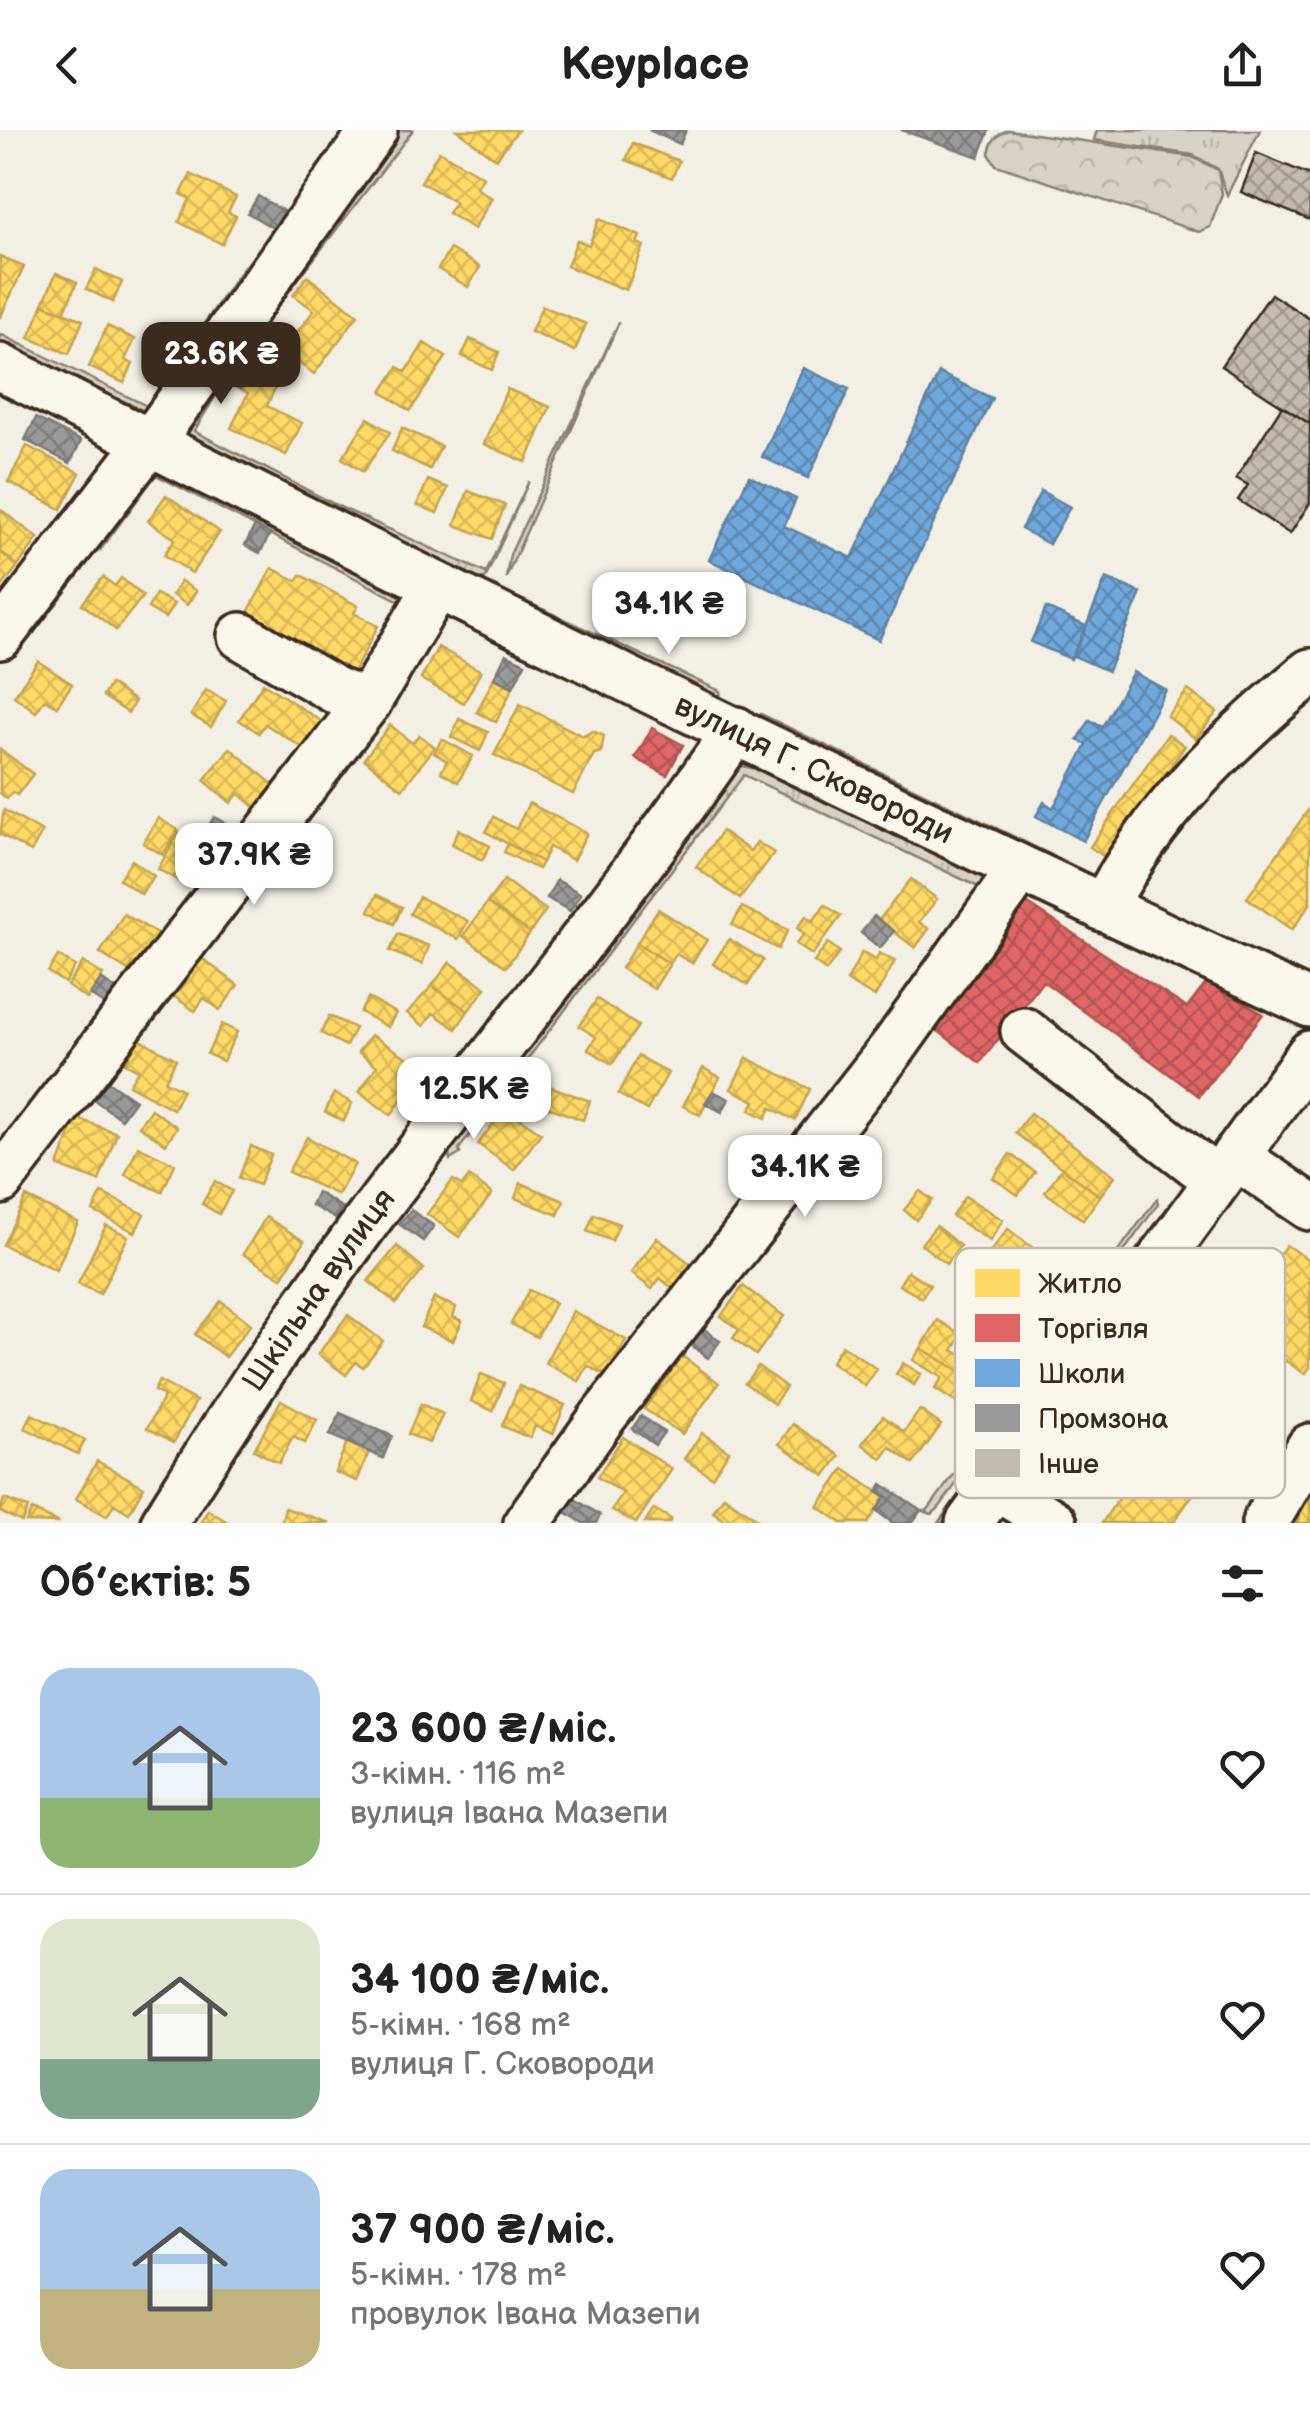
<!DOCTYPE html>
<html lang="uk">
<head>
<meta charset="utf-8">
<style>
  :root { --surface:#fff; --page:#f6f6f6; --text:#202124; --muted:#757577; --line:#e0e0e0; --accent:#3b2a1e }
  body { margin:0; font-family:"Balsamiq Sans",sans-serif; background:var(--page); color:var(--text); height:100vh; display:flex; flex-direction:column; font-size:38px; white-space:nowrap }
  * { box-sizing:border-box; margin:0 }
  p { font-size:32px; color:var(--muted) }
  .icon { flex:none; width:55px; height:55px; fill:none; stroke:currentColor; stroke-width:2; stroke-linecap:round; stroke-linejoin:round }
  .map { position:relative; height:1393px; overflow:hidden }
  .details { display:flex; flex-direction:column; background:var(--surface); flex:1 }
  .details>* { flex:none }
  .price { position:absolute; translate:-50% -85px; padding:0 22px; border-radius:20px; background:#fff; color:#222; font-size:32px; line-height:65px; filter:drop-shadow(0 2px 5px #0008) }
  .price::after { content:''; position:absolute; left:50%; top:60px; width:30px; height:22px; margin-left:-15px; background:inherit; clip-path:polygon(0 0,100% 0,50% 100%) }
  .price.on { background:var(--accent); color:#fff }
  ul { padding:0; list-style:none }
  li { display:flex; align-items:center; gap:30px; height:250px; padding:0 40px }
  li+li { border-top:2px solid var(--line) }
  li span { display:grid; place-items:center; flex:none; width:280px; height:200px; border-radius:30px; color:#555 }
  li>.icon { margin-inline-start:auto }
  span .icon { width:120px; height:120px; fill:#fffc; stroke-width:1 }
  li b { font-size:42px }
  h2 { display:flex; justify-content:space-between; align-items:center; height:120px; padding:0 40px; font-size:42px }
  header { display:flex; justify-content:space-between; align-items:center; height:130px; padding:0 40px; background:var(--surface); font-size:45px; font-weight:600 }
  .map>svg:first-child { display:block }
</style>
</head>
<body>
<header><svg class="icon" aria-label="back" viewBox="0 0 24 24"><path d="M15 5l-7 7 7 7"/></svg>Keyplace<svg class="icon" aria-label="share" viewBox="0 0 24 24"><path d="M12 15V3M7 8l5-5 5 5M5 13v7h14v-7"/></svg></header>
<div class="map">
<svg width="1310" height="1393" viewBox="0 0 1310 1393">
  <defs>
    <pattern id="grass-tufts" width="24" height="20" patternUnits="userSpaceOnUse" patternTransform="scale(2.5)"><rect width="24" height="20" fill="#d8d1c6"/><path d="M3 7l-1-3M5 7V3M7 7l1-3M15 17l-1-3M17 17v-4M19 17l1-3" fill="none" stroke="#bab4aa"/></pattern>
    <pattern id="forest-crowns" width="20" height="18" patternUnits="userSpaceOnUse" patternTransform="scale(2.5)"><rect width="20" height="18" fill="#d8d1c6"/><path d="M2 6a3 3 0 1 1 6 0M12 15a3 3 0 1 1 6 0" fill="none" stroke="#bab4aa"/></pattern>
    <pattern id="homes-cross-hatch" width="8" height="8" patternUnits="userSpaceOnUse" patternTransform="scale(2.5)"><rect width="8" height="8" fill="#ffd966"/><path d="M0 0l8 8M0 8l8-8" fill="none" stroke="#dbba58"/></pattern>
    <pattern id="shops-cross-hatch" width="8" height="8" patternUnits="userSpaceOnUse" patternTransform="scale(2.5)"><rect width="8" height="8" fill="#e06666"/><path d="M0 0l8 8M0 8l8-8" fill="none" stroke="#b75453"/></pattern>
    <pattern id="schools-cross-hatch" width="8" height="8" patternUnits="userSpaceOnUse" patternTransform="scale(2.5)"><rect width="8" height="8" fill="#6fa8dc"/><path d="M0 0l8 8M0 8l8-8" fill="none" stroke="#5c89b2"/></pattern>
    <pattern id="industry-cross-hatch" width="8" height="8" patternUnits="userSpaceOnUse" patternTransform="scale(2.5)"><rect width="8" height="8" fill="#999"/><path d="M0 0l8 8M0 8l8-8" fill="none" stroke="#7e7d7c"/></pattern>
    <pattern id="building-cross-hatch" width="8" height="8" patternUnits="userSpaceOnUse" patternTransform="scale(2.5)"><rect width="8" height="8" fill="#c3bbb0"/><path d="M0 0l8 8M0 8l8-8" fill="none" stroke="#a0988f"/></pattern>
  </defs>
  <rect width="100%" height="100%" fill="#f3efe4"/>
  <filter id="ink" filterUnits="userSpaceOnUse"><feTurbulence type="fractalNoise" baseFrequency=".01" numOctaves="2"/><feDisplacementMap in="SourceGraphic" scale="20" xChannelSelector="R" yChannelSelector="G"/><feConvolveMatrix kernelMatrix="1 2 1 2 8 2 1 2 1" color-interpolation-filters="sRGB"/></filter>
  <g filter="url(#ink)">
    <!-- grass -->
    <g fill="url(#grass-tufts)" stroke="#8a7e72" stroke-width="2.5">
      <polygon points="390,0 413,0 246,217 194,301 342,378 486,443 529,351 485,449 466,446 188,307 189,294"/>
      <polygon points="1097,0 1260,0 1227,65 1218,39 1193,25 1094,10"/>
      <polygon points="274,99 278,100 146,282 0,212 0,204 147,276 244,136 253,135"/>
      <polygon points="619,192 506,448 510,425"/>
      <polygon points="151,341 186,352 409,471 411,477 156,345 101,419 101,411"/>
      <polygon points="501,460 720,561 721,570 498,463"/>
      <polygon points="761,584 1095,746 1096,753 758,588"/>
      <polygon points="743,636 764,641 991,752 991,763 744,645 459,1019 460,1024 450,1030 447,1011 651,760 734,640"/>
      <polygon points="1157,1069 1158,1074 1076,1188 1065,1193"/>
      <polygon points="1166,1079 1168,1084 1075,1203"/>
      <polygon points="1063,1220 945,1393 938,1393"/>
      <polygon points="1045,1221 1047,1226 939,1378 932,1384 921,1380 927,1381"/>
    </g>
    <!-- forest -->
    <path fill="url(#forest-crowns)" stroke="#8a7e72" stroke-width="2.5" d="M1008 0 1192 27 1218 40 1222 64 1210 97 1199 102 996 35 989 24C991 11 996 5 1008 0Z"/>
    <!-- homes -->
    <g fill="url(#homes-cross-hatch)" stroke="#c4a450" stroke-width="2.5">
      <polygon points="457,0 518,0 496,29"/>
      <polygon points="633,13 679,31 672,48 626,30"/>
      <polygon points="439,21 483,47 476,58 492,68 474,99 448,83 455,72 421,52"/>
      <polygon points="191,44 236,67 228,82 236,86 222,114 179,92 190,69 181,64"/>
      <polygon points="599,89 640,106 637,113 644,116 626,160 567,136 577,110 589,115"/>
      <polygon points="450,119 480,137 468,157 438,139"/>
      <polygon points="0,126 24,137 0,188"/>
      <polygon points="96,139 122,152 113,172 86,159"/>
      <polygon points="56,143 77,152 64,183 43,174"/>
      <polygon points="307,146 358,185 314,244 283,221 314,180 293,165"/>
      <polygon points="43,174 83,190 69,224 29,208"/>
      <polygon points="542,176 586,194 575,221 531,202"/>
      <polygon points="107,196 135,209 125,230 133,234 124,253 89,237"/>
      <polygon points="470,209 499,222 492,240 462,226"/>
      <polygon points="424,213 446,227 410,281 382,262 398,237 406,242"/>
      <polygon points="251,236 279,249 267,276 302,293 286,325 231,298 248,263 240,259"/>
      <polygon points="507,259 550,277 526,332 484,314"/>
      <polygon points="368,288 390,302 363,342 342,328"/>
      <polygon points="402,298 441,316 430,339 392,321"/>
      <polygon points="27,316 80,343 61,379 8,352"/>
      <polygon points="428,350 448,358 437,383 417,375"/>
      <polygon points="468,361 505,375 492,409 455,395"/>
      <polygon points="166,365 220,402 192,443 164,425 175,409 148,391"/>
      <polygon points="0,379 38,408 18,436 0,422"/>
      <polygon points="0,422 18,436 0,459"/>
      <polygon points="272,438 297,451 301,445 358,476 354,483 378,496 351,547 245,488"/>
      <polygon points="103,447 115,456 121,448 143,466 116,500 82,474"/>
      <polygon points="181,451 196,461 187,475 172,465"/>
      <polygon points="156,464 174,474 165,488 148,478"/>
      <polygon points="438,517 481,541 464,573 421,549"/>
      <polygon points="38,531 72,554 57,576 45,569 36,582 14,566"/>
      <polygon points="494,548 513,557 496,592 477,582"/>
      <polygon points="263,553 321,591 303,618 265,594 259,603 239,590"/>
      <polygon points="110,554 135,571 128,583 103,566"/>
      <polygon points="206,560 226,571 211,597 191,585"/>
      <polygon points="1188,560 1217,582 1196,609 1167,586"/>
      <polygon points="520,574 583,606 593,601 604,606 601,623 594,624 573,664 494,625"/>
      <polygon points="459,589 488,602 480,621 451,607"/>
      <polygon points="390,595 412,613 419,605 435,617 402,659 364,629"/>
      <polygon points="1168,604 1185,616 1106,728 1090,717"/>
      <polygon points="442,609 473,626 458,652 441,642 447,631 434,623"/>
      <polygon points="230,618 276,657 257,679 239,663 231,673 204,650"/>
      <polygon points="0,619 33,644 17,665 12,662 7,669 0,663"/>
      <polygon points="529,673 587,703 573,730 549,717 542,732 486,702 494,687 516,699"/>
      <polygon points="1310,677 1310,774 1292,800 1247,768"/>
      <polygon points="4,680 42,702 31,722 0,704"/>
      <polygon points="158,688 178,700 163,725 143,713"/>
      <polygon points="459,699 490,716 482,730 452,714"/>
      <polygon points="722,701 750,721 757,712 774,723 740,769 696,737"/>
      <polygon points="179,702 222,727 207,752 193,743 186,755 158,739"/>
      <polygon points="508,714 542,732 538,739 504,722"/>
      <polygon points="132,730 154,746 141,764 119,749"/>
      <polygon points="911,749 937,769 919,792 929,799 915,818 879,790"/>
      <polygon points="504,750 546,780 530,803 487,773"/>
      <polygon points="377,765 402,777 394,794 369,781"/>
      <polygon points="419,767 468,791 458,809 410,784"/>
      <polygon points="487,773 530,803 506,837 463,806"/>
      <polygon points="825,775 841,786 812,825 796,814 804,804 797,798 806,786 813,791"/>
      <polygon points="742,777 788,800 778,819 732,795"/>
      <polygon points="658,779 707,810 692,833 676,824 670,834 637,813"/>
      <polygon points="124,784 161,806 140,840 132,834 128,841 100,823"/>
      <polygon points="398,804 429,816 422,834 390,821"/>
      <polygon points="729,809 763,830 748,855 713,834"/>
      <polygon points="637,813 670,834 654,859 621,838"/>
      <polygon points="828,813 840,822 826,841 814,832"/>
      <polygon points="862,822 876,830 879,823 895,831 875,867 847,851"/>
      <polygon points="58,826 75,836 65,853 48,842"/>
      <polygon points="200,827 238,855 220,880 204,868 195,881 172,865"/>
      <polygon points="83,832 103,845 87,869 67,856"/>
      <polygon points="450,832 486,858 468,881 432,856"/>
      <polygon points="432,856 468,881 456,899 433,883 424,896 407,883"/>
      <polygon points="368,868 396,883 388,897 360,882"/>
      <polygon points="597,869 638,896 612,934 588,919 596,907 579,896"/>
      <polygon points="329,886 355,898 346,916 321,903"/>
      <polygon points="222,894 237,902 223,931 207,924"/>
      <polygon points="371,905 424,938 391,985 359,962 377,936 358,922"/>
      <polygon points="139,909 176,929 165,951 183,960 173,979 129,955 138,940 125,933"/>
      <polygon points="638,926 668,943 647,980 618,964"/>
      <polygon points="747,928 810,959 795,990 771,978 766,988 750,980 755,971 731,959"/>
      <polygon points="703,938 720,947 700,985 683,976"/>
      <polygon points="529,949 552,957 545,976 522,968"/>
      <polygon points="552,957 590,971 583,990 545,976"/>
      <polygon points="334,963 352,973 344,991 325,982"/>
      <polygon points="505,978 541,1003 514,1040 478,1014"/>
      <polygon points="151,979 177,997 166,1014 139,996"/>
      <polygon points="1030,983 1115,1046 1100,1066 1015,1003"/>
      <polygon points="76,988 117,1003 99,1051 58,1036"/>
      <polygon points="307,1007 355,1034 338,1065 288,1042"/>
      <polygon points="138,1016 175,1034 162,1062 125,1045"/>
      <polygon points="251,1016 271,1025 259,1055 239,1048"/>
      <polygon points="1010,1024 1035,1042 1018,1065 993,1048"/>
      <polygon points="1062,1038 1100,1066 1083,1090 1045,1062"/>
      <polygon points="469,1046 492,1064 459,1107 427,1084 453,1050 462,1056"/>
      <polygon points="215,1051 232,1061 219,1084 202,1074"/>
      <polygon points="521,1053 564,1071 558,1085 515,1068"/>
      <polygon points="920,1061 932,1070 916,1090 904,1080"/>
      <polygon points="102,1063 144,1084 135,1102 93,1081"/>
      <polygon points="965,1066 1003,1090 990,1111 952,1086"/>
      <polygon points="26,1067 78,1092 56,1140 3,1115"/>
      <polygon points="594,1084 619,1094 612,1111 587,1101"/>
      <polygon points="266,1087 304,1111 282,1148 243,1124"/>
      <polygon points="106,1095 128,1106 100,1164 78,1154"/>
      <polygon points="936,1096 960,1116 946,1134 921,1114"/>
      <polygon points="1008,1099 1054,1134 1027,1170 983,1131"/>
      <polygon points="657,1108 691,1134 672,1158 660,1148 652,1159 631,1143"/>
      <polygon points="1286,1115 1310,1131 1310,1237 1305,1244 1273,1222 1260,1240 1219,1212"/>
      <polygon points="397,1116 424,1139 396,1173 368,1151"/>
      <polygon points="908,1141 930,1155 922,1168 899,1155"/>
      <polygon points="743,1156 784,1186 756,1225 733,1208 739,1200 721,1186"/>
      <polygon points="529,1160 555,1173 537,1207 511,1194"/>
      <polygon points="434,1168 456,1177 453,1187 462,1191 453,1211 421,1197"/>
      <polygon points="221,1171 251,1194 225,1227 195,1204"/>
      <polygon points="573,1181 626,1210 606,1246 588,1236 579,1251 545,1233"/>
      <polygon points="348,1185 383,1211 363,1237 356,1232 346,1245 318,1224"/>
      <polygon points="938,1190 962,1205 953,1220 980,1236 972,1249 921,1218"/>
      <polygon points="842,1215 877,1239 865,1256 831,1232"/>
      <polygon points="921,1218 972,1249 958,1274 935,1259 942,1248 913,1230"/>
      <polygon points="682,1226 719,1253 682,1304 644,1279"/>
      <polygon points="903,1233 921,1244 914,1255 896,1244"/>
      <polygon points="758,1236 786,1257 774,1274 745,1253"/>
      <polygon points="481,1244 504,1253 493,1281 471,1271"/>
      <polygon points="159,1251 196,1271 174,1312 147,1298 164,1266 154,1261"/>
      <polygon points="519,1256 565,1275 553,1304 535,1296 530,1308 502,1296"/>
      <polygon points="1189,1262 1240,1297 1173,1393 1102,1393"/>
      <polygon points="281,1270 317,1290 305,1313 293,1307 279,1333 254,1320"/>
      <polygon points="421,1274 443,1284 429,1313 408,1304"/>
      <polygon points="920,1280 941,1295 913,1334 890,1317 882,1329 862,1314 883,1286 904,1302"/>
      <polygon points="32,1284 85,1310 78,1324 25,1298"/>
      <polygon points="793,1294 840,1326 825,1346 779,1314"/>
      <polygon points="702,1303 729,1321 712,1347 684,1329"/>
      <polygon points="623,1307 672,1339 636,1393 612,1380 623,1363 597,1347"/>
      <polygon points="347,1312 369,1322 357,1351 335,1342"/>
      <polygon points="97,1331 144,1357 129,1383 114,1374 107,1386 76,1369"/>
      <polygon points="844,1339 885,1367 868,1393 842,1393 818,1377"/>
      <polygon points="1310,1359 1310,1393 1297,1393"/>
      <polygon points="724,1366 762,1393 729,1393 713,1382"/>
      <polygon points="4,1369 28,1378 22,1392 0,1382"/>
      <polygon points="285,1378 330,1393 281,1393"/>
      <polygon points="654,1379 671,1389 669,1393 645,1393"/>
      <polygon points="32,1380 59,1393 26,1392"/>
      <polygon points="208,1380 229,1393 200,1393"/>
    </g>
    <!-- shops -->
    <g fill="url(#shops-cross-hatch)" stroke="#ae5450" stroke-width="2.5">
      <polygon points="652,598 683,615 667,645 635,628"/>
      <polygon points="1019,768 1187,878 1208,851 1263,884 1199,966 1043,851 980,933 925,891"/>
    </g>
    <!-- schools -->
    <g fill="url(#schools-cross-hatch)" stroke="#5f82a3" stroke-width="2.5">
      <polygon points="803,238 849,259 808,348 762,327"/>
      <polygon points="939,243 992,268 879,510 709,430 749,346 796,369 784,396 852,428"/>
      <polygon points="1041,361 1070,377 1049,414 1021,399"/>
      <polygon points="1106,448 1141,463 1108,541 1074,526"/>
      <polygon points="1046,478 1086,496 1071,529 1031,512"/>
      <polygon points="1133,542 1166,560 1083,711 1036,686 1044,672 1053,678 1087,615 1078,610 1090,590 1102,597"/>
    </g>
    <!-- industry -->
    <g fill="url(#industry-cross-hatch)" stroke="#7d7874" stroke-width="2.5">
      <polygon points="649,0 686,0 680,14"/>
      <polygon points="901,0 989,0 979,27"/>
      <polygon points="258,66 288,84 278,101 248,83"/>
      <polygon points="241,226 261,236 259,240 251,236 240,259 227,253"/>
      <polygon points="36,288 81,311 70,333 25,310"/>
      <polygon points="255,396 270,404 260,423 245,415"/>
      <polygon points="506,524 525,533 513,557 494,548"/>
      <polygon points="214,687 238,700 230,716 205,702"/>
      <polygon points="557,750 581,764 570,781 547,768"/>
      <polygon points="874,786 894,801 880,818 861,803"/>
      <polygon points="101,849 123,864 113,880 90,865"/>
      <polygon points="103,948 135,970 121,989 90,967"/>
      <polygon points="713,961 729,969 722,982 705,973"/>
      <polygon points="317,1062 343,1078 336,1089 311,1075"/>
      <polygon points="411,1080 434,1096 423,1111 399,1094"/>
      <polygon points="695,1192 720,1211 708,1228 683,1209"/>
      <polygon points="340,1283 392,1306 383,1328 330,1305"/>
      <polygon points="641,1286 664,1302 655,1315 632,1299"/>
      <polygon points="882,1354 921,1380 912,1393 893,1393 876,1381 885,1367 877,1362"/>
      <polygon points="570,1366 600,1385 596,1393 583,1393 561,1379"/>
    </g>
    <!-- building -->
    <g fill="url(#building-cross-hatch)" stroke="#3b2a1e" stroke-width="2.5">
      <polygon points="1256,23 1310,45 1310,90 1241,62"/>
      <polygon points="1271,164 1310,189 1310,294 1221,236"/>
      <polygon points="1282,276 1310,294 1310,373 1290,404 1238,370 1248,355 1236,348"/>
    </g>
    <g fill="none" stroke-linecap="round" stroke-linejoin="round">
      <defs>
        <g id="minor">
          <path id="s1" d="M0 237C433 456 869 670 1310 874"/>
          <polyline points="0,506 163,295 374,0"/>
          <polyline points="241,506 338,562 368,572"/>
          <path d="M1103 778C1153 682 1227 611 1310 542"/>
          <polyline points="1024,901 1217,1050"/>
          <polyline points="1235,1026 1310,1077"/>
          <polyline points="0,1051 368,572 436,458"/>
          <polyline points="995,1356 1054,1393"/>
          <path id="s2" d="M164 1393C228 1290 295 1189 367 1091 489 927 620 770 736 600"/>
          <polyline points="527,1393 602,1288 895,915 1020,740"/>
          <polyline points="969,1393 1310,924"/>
          <polyline points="1265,1393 1310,1317"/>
        </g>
      </defs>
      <!-- minor casing -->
      <use href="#minor" stroke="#3b2a1e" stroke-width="52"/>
      <!-- minor -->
      <use href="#minor" stroke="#fbf7ec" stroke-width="45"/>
    </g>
  </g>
  <g text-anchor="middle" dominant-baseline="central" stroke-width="10" stroke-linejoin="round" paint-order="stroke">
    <!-- street labels -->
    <g font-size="32" fill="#3b2a1e" stroke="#fbf7ec">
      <text stroke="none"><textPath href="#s1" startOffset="908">вулиця Г. Сковороди</textPath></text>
      <text stroke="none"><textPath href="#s2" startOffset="280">Шкільна вулиця</textPath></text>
    </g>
  </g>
  <!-- legend -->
  <rect x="955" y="1118" width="330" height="250" rx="15" fill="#fbf7ec" stroke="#c1baae" stroke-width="2.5"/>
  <rect x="975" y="1139" width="45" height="28" fill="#ffd966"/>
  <rect x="975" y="1184" width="45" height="28" fill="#e06666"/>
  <rect x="975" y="1229" width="45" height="28" fill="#6fa8dc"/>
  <rect x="975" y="1274" width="45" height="28" fill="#999"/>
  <rect x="975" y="1319" width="45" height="28" fill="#c3bbb0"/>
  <g font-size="28" fill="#3b2a1e">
    <text x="1038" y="1163">Житло</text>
    <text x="1038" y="1208">Торгівля</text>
    <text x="1038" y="1253">Школи</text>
    <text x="1038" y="1298">Промзона</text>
    <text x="1038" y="1343">Інше</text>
  </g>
</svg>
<b class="price on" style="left:221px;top:277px">23.6K ₴</b>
<b class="price" style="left:669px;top:527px">34.1K ₴</b>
<b class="price" style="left:254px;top:778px">37.9K ₴</b>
<b class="price" style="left:474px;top:1012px">12.5K ₴</b>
<b class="price" style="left:805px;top:1090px">34.1K ₴</b>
</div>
<section class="details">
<h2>Об’єктів: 5<svg class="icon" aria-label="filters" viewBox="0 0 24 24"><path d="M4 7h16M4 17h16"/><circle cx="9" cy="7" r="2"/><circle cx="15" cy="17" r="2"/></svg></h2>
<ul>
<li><span style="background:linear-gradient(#a9c7e8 65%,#8fb573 0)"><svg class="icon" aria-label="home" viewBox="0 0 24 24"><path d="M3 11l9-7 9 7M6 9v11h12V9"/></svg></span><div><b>23 600 ₴/міс.</b><p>3-кімн. · 116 m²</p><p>вулиця Івана Мазепи</p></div><svg class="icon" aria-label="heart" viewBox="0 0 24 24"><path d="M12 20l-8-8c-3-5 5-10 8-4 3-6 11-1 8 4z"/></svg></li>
<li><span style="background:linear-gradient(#dfe7d0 70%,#7fa58c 0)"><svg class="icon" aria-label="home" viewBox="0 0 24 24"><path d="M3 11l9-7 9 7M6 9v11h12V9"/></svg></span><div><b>34 100 ₴/міс.</b><p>5-кімн. · 168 m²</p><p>вулиця Г. Сковороди</p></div><svg class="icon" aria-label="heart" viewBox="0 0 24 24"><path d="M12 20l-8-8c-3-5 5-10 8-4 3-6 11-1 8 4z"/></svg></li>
<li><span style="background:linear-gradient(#a9c7e8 60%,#c2b280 0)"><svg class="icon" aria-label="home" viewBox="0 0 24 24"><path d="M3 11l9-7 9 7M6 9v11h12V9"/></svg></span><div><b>37 900 ₴/міс.</b><p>5-кімн. · 178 m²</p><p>провулок Івана Мазепи</p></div><svg class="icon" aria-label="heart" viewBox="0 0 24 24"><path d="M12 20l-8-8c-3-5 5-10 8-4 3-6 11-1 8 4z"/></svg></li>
</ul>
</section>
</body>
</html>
